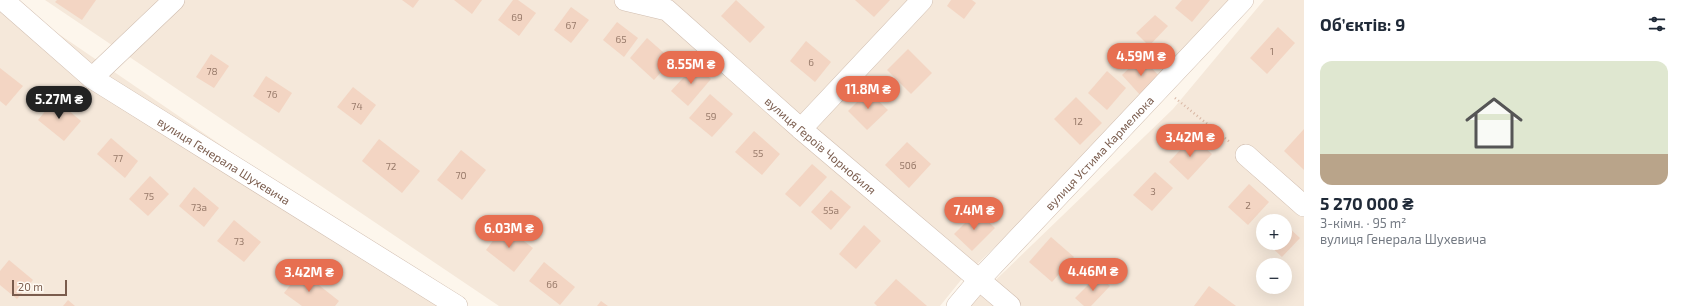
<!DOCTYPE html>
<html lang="uk">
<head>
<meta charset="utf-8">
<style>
  :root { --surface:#fff; --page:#f2f2f3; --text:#1f2937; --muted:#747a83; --accent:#e76f51 }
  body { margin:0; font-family:"Exo 2",sans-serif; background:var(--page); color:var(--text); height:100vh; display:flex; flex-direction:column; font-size:15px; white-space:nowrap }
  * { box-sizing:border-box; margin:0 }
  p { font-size:13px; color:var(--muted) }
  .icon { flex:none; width:22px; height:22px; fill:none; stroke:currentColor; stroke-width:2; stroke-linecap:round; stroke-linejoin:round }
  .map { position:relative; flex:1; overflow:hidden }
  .drawer { display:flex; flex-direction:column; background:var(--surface); width:380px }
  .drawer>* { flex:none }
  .tools { position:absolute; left:1256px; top:214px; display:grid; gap:8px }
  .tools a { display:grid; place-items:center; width:36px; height:36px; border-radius:50%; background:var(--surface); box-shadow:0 4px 16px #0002; font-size:20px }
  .scale { position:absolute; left:12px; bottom:10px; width:55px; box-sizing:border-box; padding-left:4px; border:2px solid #7a5c4d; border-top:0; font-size:11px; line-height:14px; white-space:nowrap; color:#7a5c4d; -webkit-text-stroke:3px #fffaf3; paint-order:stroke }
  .price { position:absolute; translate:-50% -34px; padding:0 9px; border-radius:14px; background:var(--accent); color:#fff; font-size:13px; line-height:26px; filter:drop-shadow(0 1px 2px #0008) }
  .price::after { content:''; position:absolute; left:50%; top:24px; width:12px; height:9px; margin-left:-6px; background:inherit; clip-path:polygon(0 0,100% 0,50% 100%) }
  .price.active { background:#222; color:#fff }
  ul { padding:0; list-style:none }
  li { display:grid; align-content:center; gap:8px; height:212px; padding:0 16px }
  li span { display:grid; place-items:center; height:124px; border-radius:12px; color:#555 }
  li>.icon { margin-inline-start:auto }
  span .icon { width:72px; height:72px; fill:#fffc; stroke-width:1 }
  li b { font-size:17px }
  h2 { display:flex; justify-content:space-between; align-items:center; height:48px; padding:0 16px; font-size:17px }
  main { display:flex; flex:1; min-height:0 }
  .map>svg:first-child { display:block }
</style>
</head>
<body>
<main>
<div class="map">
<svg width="1304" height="306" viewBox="0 0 1304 306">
  <rect width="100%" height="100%" fill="#fdf6ec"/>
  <!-- residential -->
  <g fill="#f5e8da" fill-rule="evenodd">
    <polygon points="0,0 9,0 456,306 0,306"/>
    <polygon points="45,0 1237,0 1162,83 961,280 940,306 499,306"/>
    <path d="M1264 0H1304V306H971L978 297 1173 109ZM1263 221H1285V243H1263ZM1263 265H1285V287H1263Z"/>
  </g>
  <!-- building -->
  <g fill="#f3d5c3">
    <polygon points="57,0 96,0 82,20 55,2"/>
    <polygon points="402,0 419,0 413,8"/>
    <polygon points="454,0 482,0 472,14"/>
    <polygon points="513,0 518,0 536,13 519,36 498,20"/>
    <polygon points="736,0 765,27 750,43 721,16"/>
    <polygon points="855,0 890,0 874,17"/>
    <polygon points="951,0 972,0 976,3 964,19 947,6"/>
    <polygon points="1182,0 1210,0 1192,22 1175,8"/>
    <polygon points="571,7 589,20 571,43 554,30"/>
    <polygon points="1155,15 1168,26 1149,46 1136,33"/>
    <polygon points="617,22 638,38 624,57 603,40"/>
    <polygon points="1278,27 1295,43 1267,74 1250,58"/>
    <polygon points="647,38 672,60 654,80 630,58"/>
    <polygon points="806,41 831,62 815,82 790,61"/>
    <polygon points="908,49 932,73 911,94 887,70"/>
    <polygon points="211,54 229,66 214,88 196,77"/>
    <polygon points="1141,57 1161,78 1141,96 1122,75"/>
    <polygon points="695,65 711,79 688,106 671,91"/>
    <polygon points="0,68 23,86 6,106 0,101"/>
    <polygon points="1107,71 1126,88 1107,110 1088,93"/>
    <polygon points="266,76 292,93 279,113 253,96"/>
    <polygon points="353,87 376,105 361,125 337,107"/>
    <polygon points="868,91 888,110 867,130 848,111"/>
    <polygon points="710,94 733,114 712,137 689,118"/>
    <polygon points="1076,97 1102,123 1080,145 1054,119"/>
    <polygon points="55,99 81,121 64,141 38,120"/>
    <polygon points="1304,129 1304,170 1284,151"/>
    <polygon points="754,131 780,154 762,175 735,152"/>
    <polygon points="1192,137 1212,154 1188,180 1169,162"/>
    <polygon points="111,138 138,161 125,178 97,154"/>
    <polygon points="379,139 420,171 402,193 362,161"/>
    <polygon points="907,142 931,164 909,188 885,165"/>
    <polygon points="461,150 486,170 462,200 437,180"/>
    <polygon points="812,164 827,177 800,207 785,194"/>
    <polygon points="1155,172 1173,188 1152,211 1133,195"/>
    <polygon points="150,176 169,194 148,216 129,199"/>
    <polygon points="1249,184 1269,202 1248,225 1228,207"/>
    <polygon points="194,187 219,208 204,227 179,206"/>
    <polygon points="831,190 851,207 831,230 811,212"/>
    <polygon points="977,211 995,228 972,251 954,234"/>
    <polygon points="234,220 261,242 244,262 217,241"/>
    <polygon points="1285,224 1300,238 1282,257 1267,243 1285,243"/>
    <polygon points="864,225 881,241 856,269 839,254"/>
    <polygon points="504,226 533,248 514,272 486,250"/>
    <polygon points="1051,237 1074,257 1052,282 1029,262"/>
    <polygon points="9,260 33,280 17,299 0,285 0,271"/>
    <polygon points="544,262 575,287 560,305 529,281"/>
    <polygon points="301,271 339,301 335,306 302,306 284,293"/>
    <polygon points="1098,275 1110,286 1091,306 1084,306 1075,298"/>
    <polygon points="896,279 927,306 877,306 874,303"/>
    <polygon points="1209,286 1236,306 1194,306"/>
    <polygon points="68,300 75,306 63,306"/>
    <polygon points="601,301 608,306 597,306"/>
  </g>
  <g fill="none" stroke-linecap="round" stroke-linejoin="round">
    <defs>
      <g id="minor">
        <path id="s1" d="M3 0 92 78 457 306"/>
        <path id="s2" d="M625 0 667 10 801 129 1010 306"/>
        <polyline points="92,78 174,0"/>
        <polyline points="801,129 922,0"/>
        <polyline points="1246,155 1304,206"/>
        <path id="s3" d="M957 306 979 280 1243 0"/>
      </g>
    </defs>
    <!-- minor casing -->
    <use href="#minor" stroke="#d1beb0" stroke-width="22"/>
    <!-- path -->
    <polyline stroke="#d9b8a5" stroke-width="2.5" stroke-dasharray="1 3" stroke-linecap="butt" points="1175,98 1231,143"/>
    <!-- minor -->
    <use href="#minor" stroke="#fff" stroke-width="21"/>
  </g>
  <g text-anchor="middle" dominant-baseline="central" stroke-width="3" stroke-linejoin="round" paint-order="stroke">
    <!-- number labels -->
    <g font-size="10" fill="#987a6a">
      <text x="517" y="17">69</text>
      <text x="571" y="25">67</text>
      <text x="621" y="39">65</text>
      <text x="1272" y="51">1</text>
      <text x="811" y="62">6</text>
      <text x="212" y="71">78</text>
      <text x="272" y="94">76</text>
      <text x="357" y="106">74</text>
      <text x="711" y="116">59</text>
      <text x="1078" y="121">12</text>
      <text x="758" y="153">55</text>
      <text x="118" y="158">77</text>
      <text x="908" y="165">50б</text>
      <text x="391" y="166">72</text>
      <text x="461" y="175">70</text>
      <text x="1153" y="191">3</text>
      <text x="149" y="196">75</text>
      <text x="1248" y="205">2</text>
      <text x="199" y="207">73а</text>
      <text x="831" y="210">55а</text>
      <text x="239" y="241">73</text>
      <text x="552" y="284">66</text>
    </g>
    <!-- street labels -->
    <g font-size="12" fill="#7a5c4d" stroke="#fffaf3">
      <text stroke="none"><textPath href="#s2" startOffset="248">вулиця Героїв Чорнобиля</textPath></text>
      <text stroke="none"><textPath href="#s3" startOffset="209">вулиця Устима Кармелюка</textPath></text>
      <text stroke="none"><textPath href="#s1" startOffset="274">вулиця Генерала Шухевича</textPath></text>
    </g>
  </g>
</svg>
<div class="tools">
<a>+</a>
<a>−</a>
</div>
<div class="scale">20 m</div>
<b class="price" style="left:1141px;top:77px">4.59M ₴</b>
<b class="price" style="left:691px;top:85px">8.55M ₴</b>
<b class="price" style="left:868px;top:110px">11.8M ₴</b>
<b class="price active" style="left:59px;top:120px">5.27M ₴</b>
<b class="price" style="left:1190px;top:158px">3.42M ₴</b>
<b class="price" style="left:974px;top:231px">7.4M ₴</b>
<b class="price" style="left:509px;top:249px">6.03M ₴</b>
<b class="price" style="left:1093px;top:292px">4.46M ₴</b>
<b class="price" style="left:309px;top:293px">3.42M ₴</b>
</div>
<section class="drawer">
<h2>Об’єктів: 9<svg class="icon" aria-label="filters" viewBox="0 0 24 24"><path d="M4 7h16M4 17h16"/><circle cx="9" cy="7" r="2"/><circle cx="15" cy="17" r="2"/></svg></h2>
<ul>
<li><span style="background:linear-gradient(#dfe7d0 75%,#b9a48a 0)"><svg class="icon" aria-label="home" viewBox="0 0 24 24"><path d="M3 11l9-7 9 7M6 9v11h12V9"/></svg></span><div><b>5 270 000 ₴</b><p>3-кімн. · 95 m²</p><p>вулиця Генерала Шухевича</p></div></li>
</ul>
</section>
</main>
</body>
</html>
